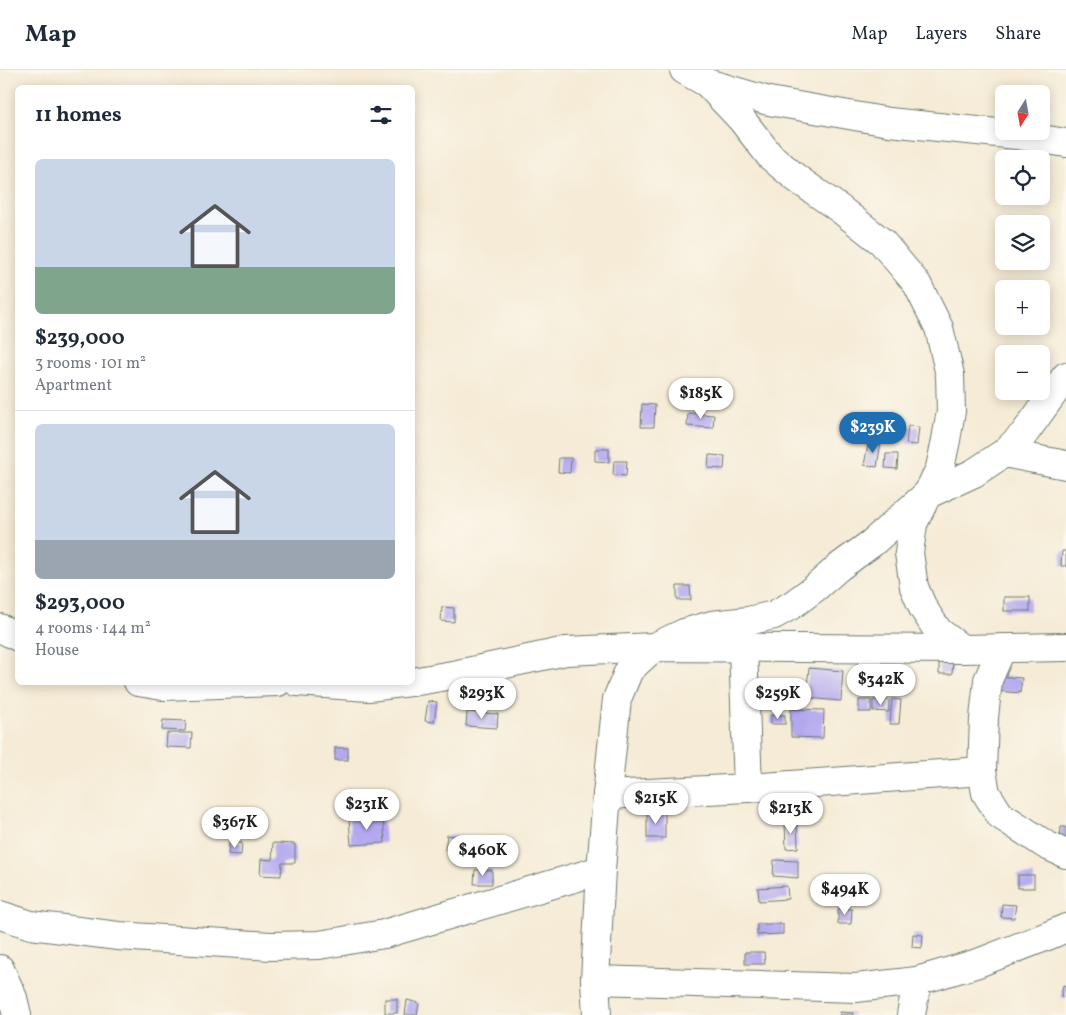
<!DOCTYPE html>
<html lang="en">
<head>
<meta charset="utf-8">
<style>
  :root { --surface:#fff; --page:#f6f6f7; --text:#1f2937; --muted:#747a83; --line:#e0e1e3; --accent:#1f6fb2 }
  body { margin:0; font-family:Vollkorn,serif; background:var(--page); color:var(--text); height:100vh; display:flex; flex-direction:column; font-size:19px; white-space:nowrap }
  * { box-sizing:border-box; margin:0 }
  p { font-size:16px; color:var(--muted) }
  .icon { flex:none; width:28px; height:28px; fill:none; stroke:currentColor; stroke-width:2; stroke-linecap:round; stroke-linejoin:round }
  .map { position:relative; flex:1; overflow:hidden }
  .details { position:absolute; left:15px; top:15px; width:400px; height:600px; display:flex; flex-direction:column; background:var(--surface); border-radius:8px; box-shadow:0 2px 12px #0003 }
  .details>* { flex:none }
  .needle { width:32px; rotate:191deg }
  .controls { position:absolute; left:995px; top:15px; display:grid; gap:10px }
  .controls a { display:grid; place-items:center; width:55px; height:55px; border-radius:8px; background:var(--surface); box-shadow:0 2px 12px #0003; font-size:25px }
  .price { position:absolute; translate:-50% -42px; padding:0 11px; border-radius:18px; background:#fff; color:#222; font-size:16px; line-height:32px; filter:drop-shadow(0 1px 2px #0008) }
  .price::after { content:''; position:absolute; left:50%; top:30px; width:15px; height:11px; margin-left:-8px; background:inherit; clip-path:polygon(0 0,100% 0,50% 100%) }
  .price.selected { background:var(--accent); color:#fff }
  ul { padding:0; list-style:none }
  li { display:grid; align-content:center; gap:10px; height:265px; padding:0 20px }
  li+li { border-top:1px solid var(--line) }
  li span { display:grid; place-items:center; height:155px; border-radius:8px; color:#555 }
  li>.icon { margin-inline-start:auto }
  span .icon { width:90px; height:90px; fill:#fffc; stroke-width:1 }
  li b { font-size:21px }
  h2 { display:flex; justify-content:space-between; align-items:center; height:60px; padding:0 20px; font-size:21px }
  header { display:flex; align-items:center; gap:30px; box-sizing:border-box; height:70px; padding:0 25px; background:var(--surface); border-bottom:1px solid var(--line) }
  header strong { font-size:24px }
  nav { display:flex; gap:28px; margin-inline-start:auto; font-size:18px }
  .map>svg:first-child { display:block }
</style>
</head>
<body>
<header>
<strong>Map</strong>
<nav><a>Map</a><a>Layers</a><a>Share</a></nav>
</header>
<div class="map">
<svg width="1066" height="945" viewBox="0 0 1066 945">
  <rect width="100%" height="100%" fill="#fbf7ec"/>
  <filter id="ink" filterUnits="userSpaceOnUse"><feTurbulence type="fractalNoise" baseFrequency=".02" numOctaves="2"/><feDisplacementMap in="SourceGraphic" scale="10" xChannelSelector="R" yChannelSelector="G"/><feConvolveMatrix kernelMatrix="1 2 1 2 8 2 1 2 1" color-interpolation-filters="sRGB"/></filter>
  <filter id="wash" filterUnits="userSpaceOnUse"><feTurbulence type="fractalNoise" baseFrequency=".0096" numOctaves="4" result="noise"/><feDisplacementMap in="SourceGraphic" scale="20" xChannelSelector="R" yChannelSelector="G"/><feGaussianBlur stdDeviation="1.12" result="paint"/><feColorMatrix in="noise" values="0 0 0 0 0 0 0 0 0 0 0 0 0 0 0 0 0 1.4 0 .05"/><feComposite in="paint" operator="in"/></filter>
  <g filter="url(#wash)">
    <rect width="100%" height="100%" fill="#f5ebd6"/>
    <g id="blocks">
      <!-- building -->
      <g fill="#b3a8ef">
        <polygon points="642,334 655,335 654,357 641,357"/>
        <polygon points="688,343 714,345 713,358 687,356"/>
        <polygon points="908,356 919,357 917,375 906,374"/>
        <polygon points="869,370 881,372 877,397 864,395"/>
        <polygon points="595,379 609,379 609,392 595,391"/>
        <polygon points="886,384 898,384 897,399 885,398"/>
        <polygon points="709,385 725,386 724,399 708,398"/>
        <polygon points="559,388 571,388 570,403 558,402"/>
        <polygon points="614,391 627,391 626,406 613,405"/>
        <polygon points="1062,481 1066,481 1066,496 1061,496"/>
        <polygon points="677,516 690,516 691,530 677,530"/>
        <rect x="1004" y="527" width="26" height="14"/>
        <polygon points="442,537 454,538 454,552 441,551"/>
        <polygon points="939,591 953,591 952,604 939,604"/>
        <polygon points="809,598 843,601 841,631 795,627 796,615 807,616"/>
        <polygon points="997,606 1022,608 1020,623 996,621"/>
        <polygon points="892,629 901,630 899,654 890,654"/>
        <rect x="859" y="630" width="12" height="12"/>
        <polygon points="873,630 889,630 889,642 873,641"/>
        <polygon points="428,631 437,632 434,652 425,651"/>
        <polygon points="791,639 824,640 823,668 791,667"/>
        <polygon points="467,642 498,644 497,658 466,656"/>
        <rect x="771" y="645" width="14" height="9"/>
        <polygon points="163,650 186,651 185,661 162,660"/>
        <polygon points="167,663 192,663 191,678 166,677"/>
        <rect x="335" y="678" width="13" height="12"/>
        <rect x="647" y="742" width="18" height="26"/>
        <polygon points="383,747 385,773 351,775 349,749"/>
        <polygon points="785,751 797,751 798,778 786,779"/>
        <polygon points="1061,757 1066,757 1066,768 1060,768"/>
        <polygon points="447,765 465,767 463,783 445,780"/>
        <polygon points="229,773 242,773 241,785 228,784"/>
        <polygon points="273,773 295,774 295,793 282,793 281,806 260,805 261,789 272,790"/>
        <polygon points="774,790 798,791 798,808 773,806"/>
        <polygon points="475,800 492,800 492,814 474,814"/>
        <rect x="1018" y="805" width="16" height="13"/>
        <polygon points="787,816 788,829 759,831 758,818"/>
        <polygon points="1002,834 1016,835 1014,848 1001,847"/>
        <polygon points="838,839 852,839 851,854 838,854"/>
        <polygon points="757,854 783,854 783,864 757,865"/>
        <polygon points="913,864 923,865 922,878 912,877"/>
        <polygon points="745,882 764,882 765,894 745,894"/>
        <polygon points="1063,915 1066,916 1066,928 1061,927"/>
        <rect x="385" y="929" width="12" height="14"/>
        <polygon points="407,930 419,933 417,945 405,945"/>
        <polygon points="840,942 853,943 853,945 840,945"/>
      </g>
    </g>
  </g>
  <g filter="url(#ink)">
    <use href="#blocks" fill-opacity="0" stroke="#6a7a6d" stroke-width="1"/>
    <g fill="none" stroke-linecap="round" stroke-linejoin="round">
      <defs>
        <g id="minor">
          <polyline points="684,0 707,13 769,31 889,52 1017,65 1066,73"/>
          <polyline points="707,13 742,50 770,86 796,108 840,139 882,172 917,214 939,258 950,305 951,341 946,370 940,398 913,454 909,483 914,517 923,538 938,561 962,579"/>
          <polyline points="1004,383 1066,395"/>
          <polyline points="0,558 18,567"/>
          <polyline points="743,577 748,718"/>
          <polyline points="1002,578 988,610 984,648 982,701 986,723 1000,745 1046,775 1066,784"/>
          <polyline points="138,612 163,616 278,612"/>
          <polyline points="297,612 369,617 410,612"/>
          <polyline points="412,612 458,604 566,581 654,577 962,579 1066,577"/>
          <polyline points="607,725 748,718 982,701"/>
          <polyline points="0,845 31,855 118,866 271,876 319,875 384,864 601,800"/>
          <polyline points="0,899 13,928 17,945"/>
          <polyline points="595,910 856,918 917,911 978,893 1050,865 1066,858"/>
          <polyline points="597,945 595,910 601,800 607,725 617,629 629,600 654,577 684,563 712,555 748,551 774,545 792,535 815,518 839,497 872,473 926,425 974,403 1004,383 1024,364 1066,306"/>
          <polyline points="911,945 917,911"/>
        </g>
      </defs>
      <!-- minor casing -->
      <use href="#minor" stroke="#6a7a6d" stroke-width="30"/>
      <!-- minor -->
      <use href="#minor" stroke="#fff" stroke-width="28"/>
    </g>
  </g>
</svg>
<div class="controls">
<a><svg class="needle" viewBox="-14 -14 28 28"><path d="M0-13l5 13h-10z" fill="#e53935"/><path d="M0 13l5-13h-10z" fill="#747a83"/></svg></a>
<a><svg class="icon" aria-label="locate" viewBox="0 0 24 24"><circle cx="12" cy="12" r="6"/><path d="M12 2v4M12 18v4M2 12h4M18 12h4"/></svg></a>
<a><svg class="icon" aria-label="layers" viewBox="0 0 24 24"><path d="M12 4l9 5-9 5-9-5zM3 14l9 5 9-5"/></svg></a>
<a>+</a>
<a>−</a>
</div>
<b class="price" style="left:701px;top:350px">$185K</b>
<b class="price selected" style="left:873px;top:384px">$239K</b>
<b class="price" style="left:881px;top:636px">$342K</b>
<b class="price" style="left:482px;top:650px">$293K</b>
<b class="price" style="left:778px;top:650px">$259K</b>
<b class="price" style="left:656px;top:755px">$215K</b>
<b class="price" style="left:367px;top:761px">$231K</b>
<b class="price" style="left:791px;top:765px">$213K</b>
<b class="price" style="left:235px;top:779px">$367K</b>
<b class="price" style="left:483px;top:807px">$460K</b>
<b class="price" style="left:845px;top:846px">$494K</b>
<section class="details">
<h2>11 homes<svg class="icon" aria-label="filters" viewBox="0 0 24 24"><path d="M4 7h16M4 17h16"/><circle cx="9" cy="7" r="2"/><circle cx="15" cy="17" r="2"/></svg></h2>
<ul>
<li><span style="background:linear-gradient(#c9d6e8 70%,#7fa58c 0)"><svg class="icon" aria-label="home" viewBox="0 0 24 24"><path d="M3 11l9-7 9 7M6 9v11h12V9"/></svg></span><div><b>$239,000</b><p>3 rooms · 101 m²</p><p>Apartment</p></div></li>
<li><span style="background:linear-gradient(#c9d6e8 75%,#9aa5b1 0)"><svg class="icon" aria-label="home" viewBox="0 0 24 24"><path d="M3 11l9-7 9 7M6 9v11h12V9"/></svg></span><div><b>$293,000</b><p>4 rooms · 144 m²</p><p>House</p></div></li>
</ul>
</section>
</div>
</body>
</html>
